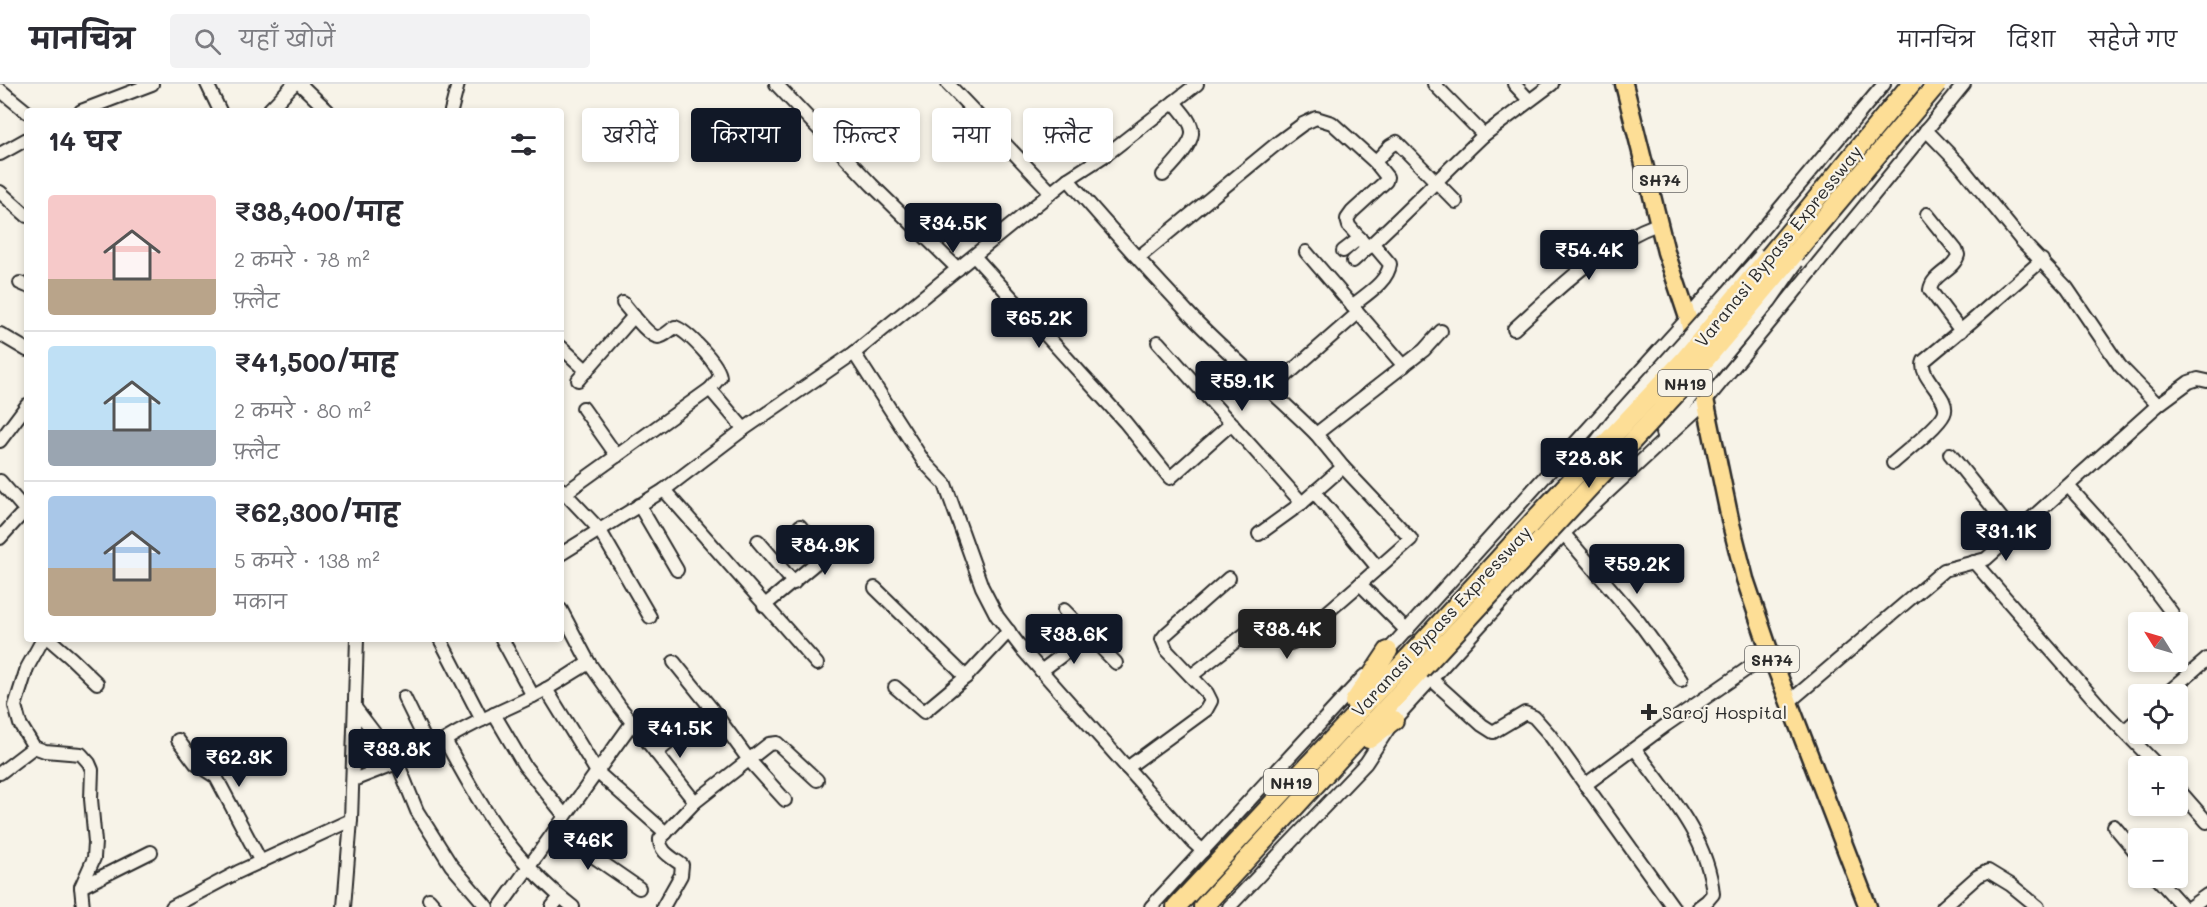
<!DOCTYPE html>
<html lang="hi">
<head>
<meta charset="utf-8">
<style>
  :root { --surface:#fff; --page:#f2f2f3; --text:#2b2b33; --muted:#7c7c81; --line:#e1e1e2; --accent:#111827 }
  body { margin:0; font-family:Mali,"Playpen Sans Deva",sans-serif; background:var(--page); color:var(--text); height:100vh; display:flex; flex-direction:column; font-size:22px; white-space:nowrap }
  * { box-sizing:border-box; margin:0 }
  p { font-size:20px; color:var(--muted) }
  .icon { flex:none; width:33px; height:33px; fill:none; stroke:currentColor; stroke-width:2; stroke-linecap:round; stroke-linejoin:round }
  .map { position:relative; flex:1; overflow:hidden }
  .side { position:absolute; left:24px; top:24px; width:540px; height:534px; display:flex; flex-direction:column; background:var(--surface); border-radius:6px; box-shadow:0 3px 9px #0003 }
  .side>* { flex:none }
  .hud { position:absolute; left:582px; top:24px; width:570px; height:54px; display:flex; gap:12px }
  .needle { width:39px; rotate:307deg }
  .buttons { position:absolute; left:2128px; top:528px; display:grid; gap:12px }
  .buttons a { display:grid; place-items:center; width:60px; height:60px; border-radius:6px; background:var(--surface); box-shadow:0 3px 9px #0003; font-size:30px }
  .price { position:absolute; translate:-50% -51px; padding:0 14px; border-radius:6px; background:var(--accent); color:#fff; font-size:20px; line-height:39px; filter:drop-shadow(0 2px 3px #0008) }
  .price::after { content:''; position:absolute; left:50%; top:36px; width:18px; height:14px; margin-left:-9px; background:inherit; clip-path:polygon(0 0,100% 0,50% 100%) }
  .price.on { background:#222; color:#fff }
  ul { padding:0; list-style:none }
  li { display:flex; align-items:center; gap:18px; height:150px; padding:0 24px }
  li+li { border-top:2px solid var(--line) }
  li span { display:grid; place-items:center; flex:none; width:168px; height:120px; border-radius:6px; color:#555 }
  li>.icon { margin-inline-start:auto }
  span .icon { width:72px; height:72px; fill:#fffc; stroke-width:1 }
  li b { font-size:26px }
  h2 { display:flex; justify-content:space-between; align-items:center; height:72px; padding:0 24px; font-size:26px }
  .chip { padding:0 21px; border-radius:6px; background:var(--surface); box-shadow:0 3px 9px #0003; font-size:21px; line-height:54px }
  .chip.on { background:var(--accent); color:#fff }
  header { display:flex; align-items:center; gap:36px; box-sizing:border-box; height:84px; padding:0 30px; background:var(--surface); border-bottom:2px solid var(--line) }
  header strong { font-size:28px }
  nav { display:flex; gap:33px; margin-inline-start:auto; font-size:21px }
  .search { width:420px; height:54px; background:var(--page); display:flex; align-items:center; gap:15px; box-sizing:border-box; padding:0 21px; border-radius:6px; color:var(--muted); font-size:22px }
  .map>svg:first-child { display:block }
</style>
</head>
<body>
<header>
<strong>मानचित्र</strong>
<div class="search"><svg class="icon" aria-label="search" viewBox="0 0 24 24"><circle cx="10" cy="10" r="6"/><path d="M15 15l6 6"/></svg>यहाँ खोजें</div>
<nav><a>मानचित्र</a><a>दिशा</a><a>सहेजे गए</a></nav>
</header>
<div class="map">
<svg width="2207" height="823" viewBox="0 0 2207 823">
  <rect width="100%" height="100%" fill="#f7f3e8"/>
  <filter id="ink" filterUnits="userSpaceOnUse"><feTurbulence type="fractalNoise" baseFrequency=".0167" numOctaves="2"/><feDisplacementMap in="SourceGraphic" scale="12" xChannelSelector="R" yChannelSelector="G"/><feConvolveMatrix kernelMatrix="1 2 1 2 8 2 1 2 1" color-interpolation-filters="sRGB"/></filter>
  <g filter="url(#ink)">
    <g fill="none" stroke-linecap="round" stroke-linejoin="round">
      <defs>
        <g id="minor">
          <polyline points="207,0 220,27"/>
          <polyline points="300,0 328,27"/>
          <polyline points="776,0 872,101 958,185"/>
          <polyline points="948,0 1051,108"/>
          <polyline points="1434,0 1484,51 1552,0"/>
          <polyline points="1514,0 1529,16"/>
          <polyline points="0,6 27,28"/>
          <polyline points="81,27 152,0"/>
          <polyline points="268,27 294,0"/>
          <polyline points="451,27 458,0"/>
          <polyline points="1926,46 1960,81 2021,156 2067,204 2120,282 2158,321"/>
          <polyline points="0,70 27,55"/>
          <polyline points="1375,78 1390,62 1397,58 1456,118"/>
          <path d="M1163 91C1171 83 1194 59 1192 47 1191 36 1180 26 1174 18"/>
          <path d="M1068 95C1108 143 1150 188 1193 234 1232 274 1276 310 1316 350"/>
          <polyline points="0,108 27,132"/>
          <path d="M1927 130 1956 166 1958 171C1954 186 1932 190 1930 206L1961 247"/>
          <polyline points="1343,167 1360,154"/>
          <polyline points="1306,168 1404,282"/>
          <polyline points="974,172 1125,338 1170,394 1232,339"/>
          <polyline points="1139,173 1280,57 1303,40 1316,34 1332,39 1375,78 1387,93 1386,97 1352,128 1347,135 1349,142 1368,164"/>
          <path d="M1353 177C1398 137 1440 93 1484 51"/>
          <polyline points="20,199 27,202"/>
          <path d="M1352 222C1365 211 1388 198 1390 180L1373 160"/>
          <path d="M1514 245C1559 204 1602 160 1660 139"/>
          <polyline points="0,250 27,266"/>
          <polyline points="1158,258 1302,419"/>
          <polyline points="561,263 587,287"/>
          <polyline points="854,269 924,378 945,400 982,503 997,532 1022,565 1192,757 1203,767"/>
          <polyline points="578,296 634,232"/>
          <polyline points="710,305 744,345 854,269 1068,95 1107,70 1197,0"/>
          <polyline points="1270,306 1358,229"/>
          <polyline points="583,324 617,372"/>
          <polyline points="1662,349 1693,310"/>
          <polyline points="0,357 27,321"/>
          <polyline points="1950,370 2014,450"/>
          <path d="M1893 379C1905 368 1938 343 1944 330 1952 314 1917 293 1924 277L1972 237 2042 176"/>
          <polyline points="1343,383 1316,350 1424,266 1441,247"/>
          <polyline points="0,397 27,428"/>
          <polyline points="2068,402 2115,454 2172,529"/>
          <polyline points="561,405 599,445 650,533"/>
          <polyline points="664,406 744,345"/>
          <path d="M565 409 710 305 720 293C719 280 687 247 675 243 670 246 664 253 658 253 649 253 630 227 623 219"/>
          <polyline points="1315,409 1378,484"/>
          <polyline points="639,421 677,486"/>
          <polyline points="1259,450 1302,419 1343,383 1411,455 1360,500 1407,547"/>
          <polyline points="1564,450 1639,538 1681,596"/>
          <polyline points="0,454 20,432 27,429"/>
          <polyline points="758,457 794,499"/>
          <polyline points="561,470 664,406 817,580"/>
          <polyline points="1974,478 2106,629 2158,682"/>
          <polyline points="875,504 966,593"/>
          <path d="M764 522 817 478C819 464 808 453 800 442"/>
          <path d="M561 526 589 579 620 623 695 718 660 755C659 768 673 774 682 781L681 791 663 823"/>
          <polyline points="1064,526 1116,579"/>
          <polyline points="43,555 27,584 15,622 20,640 34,663 45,667 81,670 89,679 92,686 91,715 95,758 94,774 81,803 83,823"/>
          <polyline points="49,555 71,574 97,599"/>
          <polyline points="440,555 482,636"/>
          <polyline points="502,555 533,612"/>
          <polyline points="1384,571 1688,234 1884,0"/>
          <polyline points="674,578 711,624 749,676 785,716"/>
          <polyline points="1041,587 1089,551"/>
          <path d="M1191 592 1254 543C1271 541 1278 565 1293 558L1360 500"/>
          <polyline points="1431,595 1482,641 1493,648 1525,629 1534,633 1549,650 1673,823"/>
          <polyline points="895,603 924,628 966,593 1009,547"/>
          <polyline points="546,605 597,688 666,749"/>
          <polyline points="2166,610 2207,575"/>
          <path d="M404 613 430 666C462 643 498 629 533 612 552 603 570 590 589 579"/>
          <polyline points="1789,618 1944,486 1986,475 2158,321 2189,298 2198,295 2207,297"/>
          <polyline points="356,625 398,680 417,727 451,781 487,823"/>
          <polyline points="494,630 524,681 565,732"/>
          <polyline points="2124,647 2139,634"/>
          <polyline points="178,656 196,680 216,693 261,778"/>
          <path d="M445 656C481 724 511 775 573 823"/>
          <path d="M1635 665C1667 709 1708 753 1713 810L1707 817 1699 823"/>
          <polyline points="656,669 711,624"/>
          <polyline points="1127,684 1206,626 1211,617 1207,609 1167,567 1162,555 1166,550 1229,494"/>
          <polyline points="0,689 34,663"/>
          <polyline points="353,696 430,666"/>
          <polyline points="1585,701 1666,641 1770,569"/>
          <polyline points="2178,705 2207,738"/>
          <polyline points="695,718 769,660 777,659 817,696"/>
          <polyline points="2114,742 2139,772"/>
          <polyline points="555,746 639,804"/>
          <polyline points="2157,794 2183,823"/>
          <polyline points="81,803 151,768"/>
          <polyline points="429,815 436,823"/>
          <polyline points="172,823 238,788 351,736"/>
          <polyline points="344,823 351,736 357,555"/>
          <polyline points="500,823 632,639"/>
          <polyline points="552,823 560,813"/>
          <polyline points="1151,823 1364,592"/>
          <polyline points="1229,823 1366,679 1394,636 1568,445 1705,318 1964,0"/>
          <polyline points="1943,823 1978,792 1988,787 2011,801 2038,823"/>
          <polyline points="2190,823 2207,811"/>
        </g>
        <polyline id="major" points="1624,0 1666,168 1688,234 1731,440 1745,495 1770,569 1868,823"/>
        <g id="highway">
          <polyline points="1354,618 1388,567"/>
          <polyline points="1369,655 1394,636"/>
          <polyline points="1176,823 1408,574"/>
          <polyline points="1203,823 1420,587"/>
        </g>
      </defs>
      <!-- minor casing -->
      <use href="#minor" stroke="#2b2b2b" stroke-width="16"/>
      <!-- major casing -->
      <use href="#major" stroke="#2b2b2b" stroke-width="21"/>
      <!-- highway casing -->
      <use href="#highway" stroke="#2b2b2b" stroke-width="22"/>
      <!-- minor -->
      <use href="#minor" stroke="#f7f3e8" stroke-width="12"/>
      <!-- major -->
      <use href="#major" stroke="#fdde96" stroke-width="16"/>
      <!-- highway -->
      <use href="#highway" stroke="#fdde96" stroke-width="18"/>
      <defs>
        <g id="minor-bridge">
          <polyline points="1693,310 1770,217 1797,178"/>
          <polyline points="1593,362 1613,336 1760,172"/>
        </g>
        <g id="highway-bridge">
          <polyline points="1408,574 1549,420 1684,276 1911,0"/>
          <polyline points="1420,587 1684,301 1937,0"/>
        </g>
      </defs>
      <!-- minor-bridge casing -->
      <use href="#minor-bridge" stroke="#2b2b2b" stroke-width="16" stroke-linecap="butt"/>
      <!-- highway-bridge casing -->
      <use href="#highway-bridge" stroke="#2b2b2b" stroke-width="22" stroke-linecap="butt"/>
      <!-- minor-bridge -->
      <use href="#minor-bridge" stroke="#f7f3e8" stroke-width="12"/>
      <!-- highway-bridge -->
      <use href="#highway-bridge" stroke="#fdde96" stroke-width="18"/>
    </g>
  </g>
  <!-- markers -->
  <path fill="#2b2b2b" stroke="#f7f3e8" stroke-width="2" d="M1646 619h6v6h6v6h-6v6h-6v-6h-6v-6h6z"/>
  <g text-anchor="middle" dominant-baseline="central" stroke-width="4.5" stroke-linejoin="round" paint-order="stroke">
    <!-- shield labels -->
    <g fill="#f7f3e8" stroke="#686764" stroke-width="1.5">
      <rect x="1633" y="82" width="54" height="26" rx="4.5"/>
      <rect x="1658" y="286" width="54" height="26" rx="4.5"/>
      <rect x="1745" y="562" width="54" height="26" rx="4.5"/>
      <rect x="1264" y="685" width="54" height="26" rx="4.5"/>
    </g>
    <g font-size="16" font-weight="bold" fill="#2b2b2b">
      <text x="1660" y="95">SH74</text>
      <text x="1685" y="299">NH19</text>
      <text x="1772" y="575">SH74</text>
      <text x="1291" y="698">NH19</text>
    </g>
    <!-- street labels -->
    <g font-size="18" fill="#2b2b2b" stroke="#f7f3e8">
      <text transform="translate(1778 162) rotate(-51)">Varanasi Bypass Expressway</text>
      <text transform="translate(1441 537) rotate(-47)">Varanasi Bypass Expressway</text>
    </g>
    <!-- poi labels -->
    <g font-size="18" fill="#2b2b2b" stroke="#f7f3e8" text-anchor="start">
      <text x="1662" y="628">Saroj Hospital</text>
    </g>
  </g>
</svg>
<div class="buttons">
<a><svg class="needle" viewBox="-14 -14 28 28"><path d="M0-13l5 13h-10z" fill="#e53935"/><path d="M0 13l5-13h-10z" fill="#7c7c81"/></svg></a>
<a><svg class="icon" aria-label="locate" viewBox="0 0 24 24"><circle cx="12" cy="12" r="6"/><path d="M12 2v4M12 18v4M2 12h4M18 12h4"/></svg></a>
<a>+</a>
<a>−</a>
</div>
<b class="price" style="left:953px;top:170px">₹34.5K</b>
<b class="price" style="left:1589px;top:197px">₹54.4K</b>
<b class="price" style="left:1039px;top:265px">₹65.2K</b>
<b class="price" style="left:1242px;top:328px">₹59.1K</b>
<b class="price" style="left:1589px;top:405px">₹28.8K</b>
<b class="price" style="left:2006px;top:478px">₹31.1K</b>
<b class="price" style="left:825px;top:492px">₹84.9K</b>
<b class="price" style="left:1637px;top:511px">₹59.2K</b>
<b class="price on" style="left:1287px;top:576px">₹38.4K</b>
<b class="price" style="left:1074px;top:581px">₹38.6K</b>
<b class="price" style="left:680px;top:675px">₹41.5K</b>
<b class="price" style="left:397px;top:696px">₹33.8K</b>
<b class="price" style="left:239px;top:704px">₹62.3K</b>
<b class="price" style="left:588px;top:787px">₹46K</b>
<div class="hud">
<a class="chip">खरीदें</a>
<a class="chip on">किराया</a>
<a class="chip">फ़िल्टर</a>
<a class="chip">नया</a>
<a class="chip">फ़्लैट</a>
</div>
<section class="side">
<h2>14 घर<svg class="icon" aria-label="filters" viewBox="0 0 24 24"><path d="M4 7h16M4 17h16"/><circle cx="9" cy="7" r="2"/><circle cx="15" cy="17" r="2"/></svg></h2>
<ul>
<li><span style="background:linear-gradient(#f6c9c9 70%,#b9a48a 0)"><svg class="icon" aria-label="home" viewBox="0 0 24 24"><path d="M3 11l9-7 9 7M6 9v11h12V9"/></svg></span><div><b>₹38,400/माह</b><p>2 कमरे · 78 m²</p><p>फ़्लैट</p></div></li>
<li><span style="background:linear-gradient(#bfe0f5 70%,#9aa5b1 0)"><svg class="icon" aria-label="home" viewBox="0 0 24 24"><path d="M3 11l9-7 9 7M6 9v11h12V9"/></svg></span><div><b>₹41,500/माह</b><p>2 कमरे · 80 m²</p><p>फ़्लैट</p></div></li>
<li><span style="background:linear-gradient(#a9c7e8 60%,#b9a48a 0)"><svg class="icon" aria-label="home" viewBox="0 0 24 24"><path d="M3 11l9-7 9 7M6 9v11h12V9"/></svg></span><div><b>₹62,300/माह</b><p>5 कमरे · 138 m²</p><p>मकान</p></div></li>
</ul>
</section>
</div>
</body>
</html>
